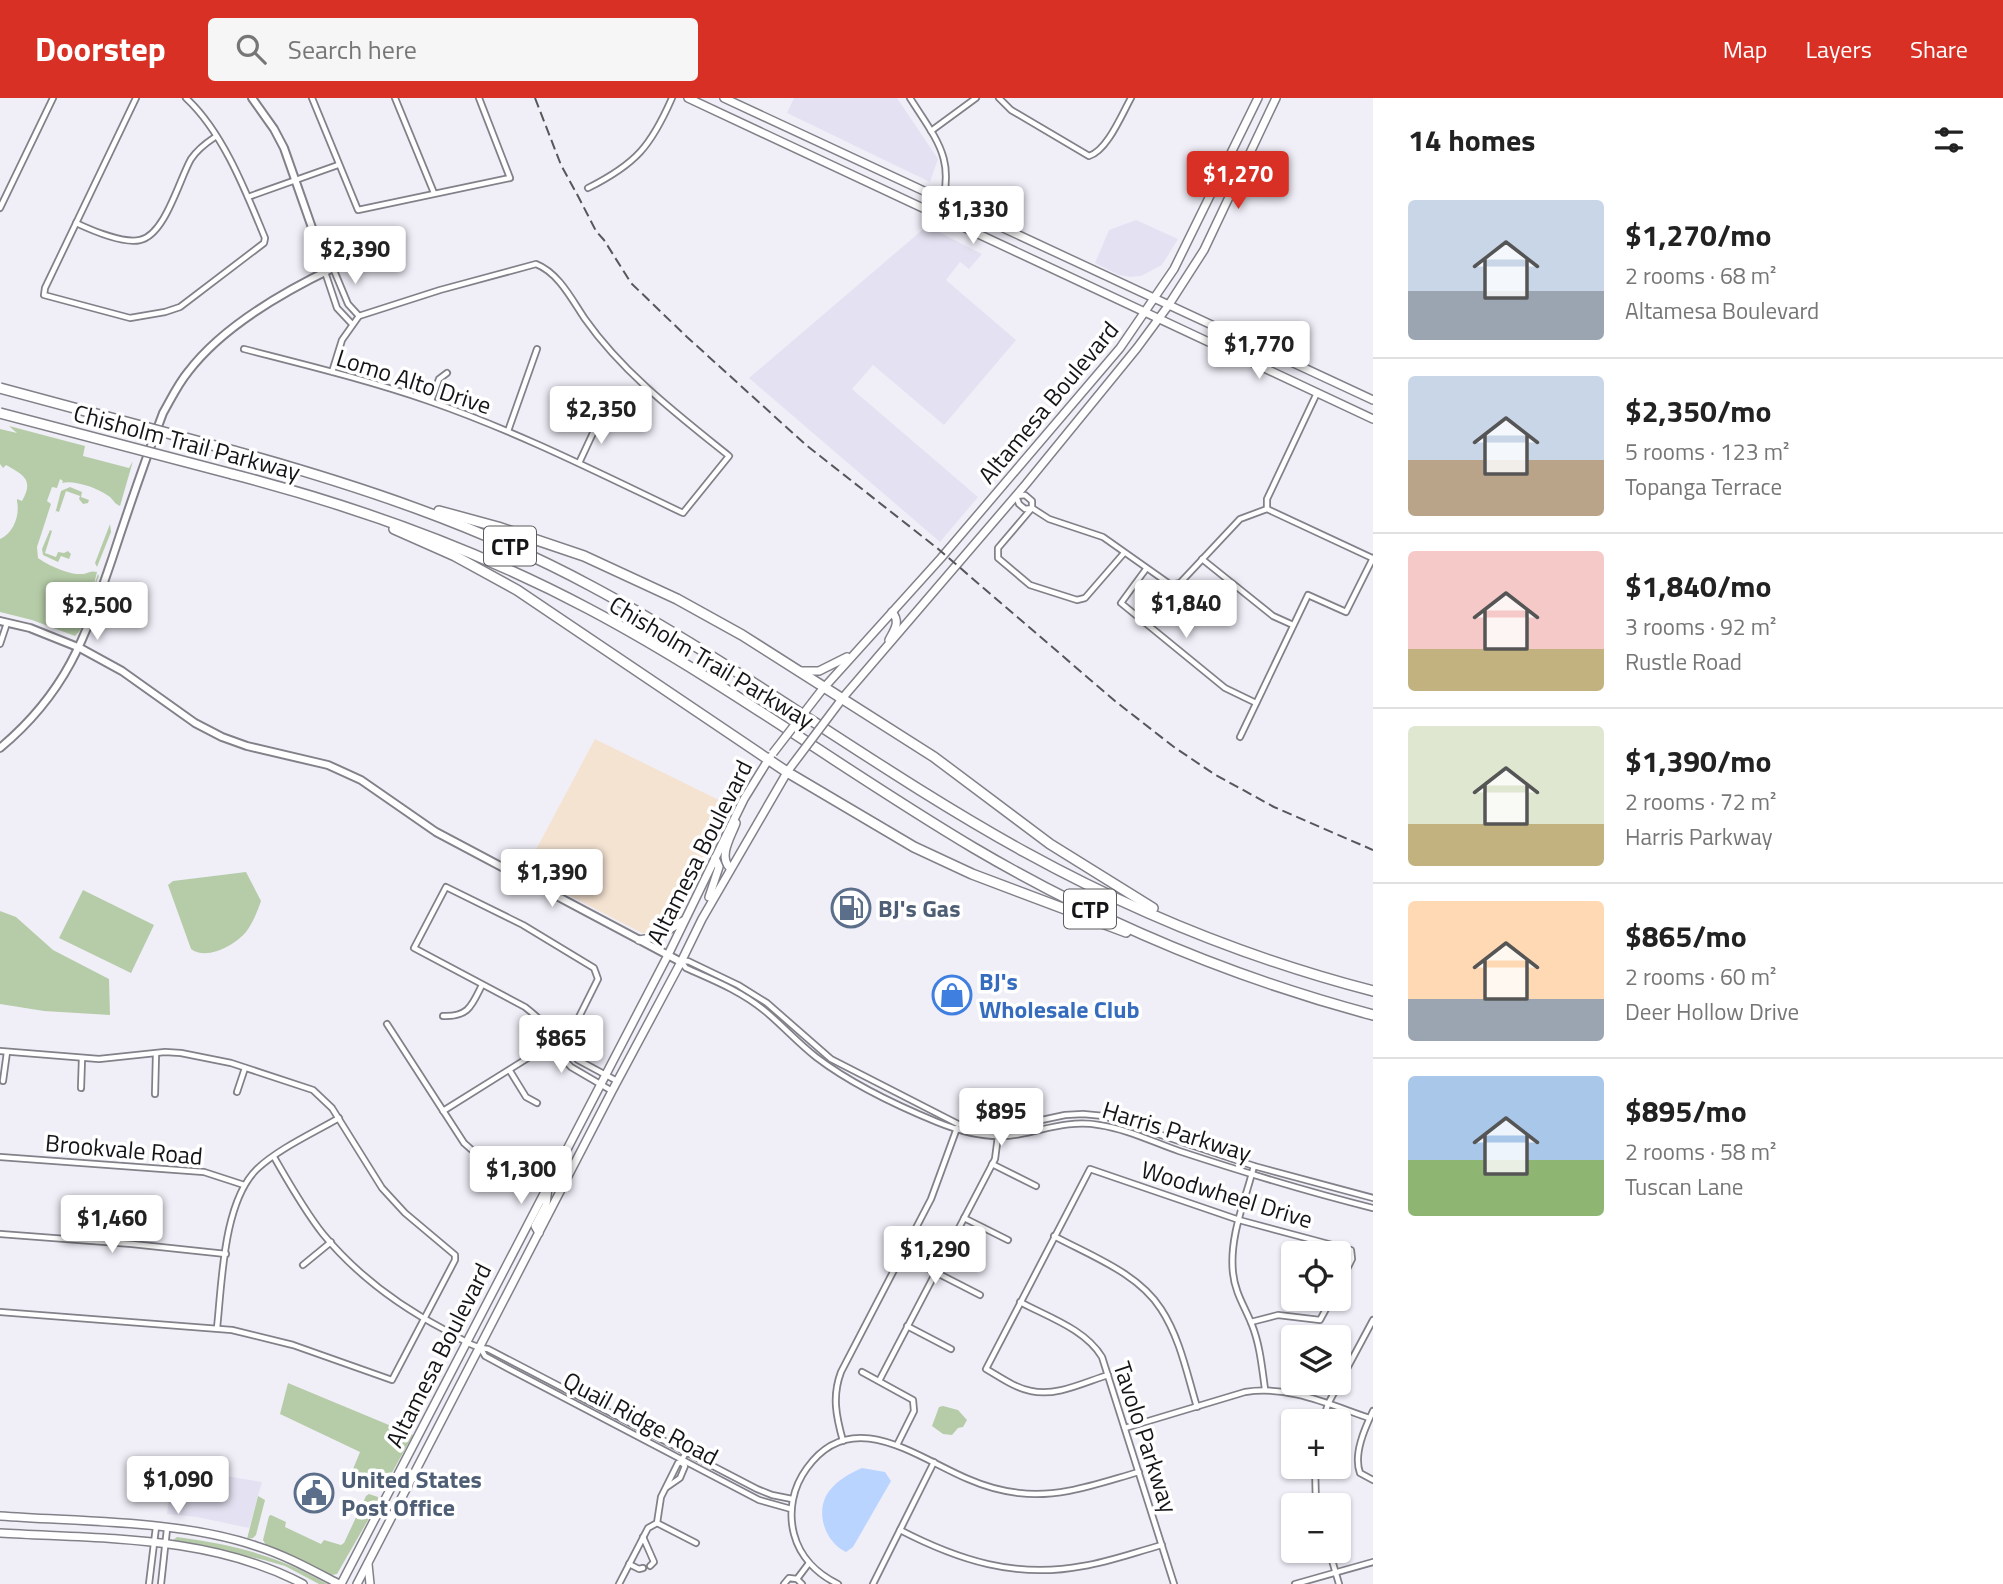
<!DOCTYPE html>
<html lang="en">
<head>
<meta charset="utf-8">
<style>
  :root { --surface:#fff; --page:#f6f6f6; --text:#222; --muted:#767676; --line:#e0e0e0; --accent:#d93025 }
  body { margin:0; font-family:"Titillium Web",sans-serif; background:var(--page); color:var(--text); height:100vh; display:flex; flex-direction:column; font-size:26px; white-space:nowrap }
  * { box-sizing:border-box; margin:0 }
  p { font-size:23px; color:var(--muted) }
  .icon { flex:none; width:38px; height:38px; fill:none; stroke:currentColor; stroke-width:2; stroke-linecap:round; stroke-linejoin:round }
  .map { position:relative; flex:1; overflow:hidden }
  .sheet { display:flex; flex-direction:column; background:var(--surface); width:630px }
  .sheet>* { flex:none }
  .controls { position:absolute; left:1281px; top:1143px; display:grid; gap:14px }
  .controls a { display:grid; place-items:center; width:70px; height:70px; border-radius:7px; background:var(--surface); box-shadow:0 2px 5px #0004; font-size:35px }
  .price { position:absolute; translate:-50% -60px; padding:0 16px; border-radius:7px; background:#fff; color:#222; font-size:23px; line-height:46px; filter:drop-shadow(0 2px 4px #0008) }
  .price::after { content:''; position:absolute; left:50%; top:42px; width:21px; height:16px; margin-left:-10px; background:inherit; clip-path:polygon(0 0,100% 0,50% 100%) }
  .price.selected { background:var(--accent); color:#fff }
  ul { padding:0; list-style:none }
  li { display:flex; align-items:center; gap:21px; height:175px; padding:0 35px }
  li+li { border-top:2px solid var(--line) }
  li span { display:grid; place-items:center; flex:none; width:196px; height:140px; border-radius:7px; color:#555 }
  li>.icon { margin-inline-start:auto }
  span .icon { width:84px; height:84px; fill:#fffc; stroke-width:1 }
  li b { font-size:30px }
  h2 { display:flex; justify-content:space-between; align-items:center; height:84px; padding:0 35px; font-size:30px }
  header { display:flex; align-items:center; gap:42px; box-sizing:border-box; height:98px; padding:0 35px; background:var(--accent); color:#fff }
  header strong { font-size:33px }
  nav { display:flex; gap:38px; margin-inline-start:auto; font-size:24px }
  .search { width:490px; height:63px; background:var(--page); display:flex; align-items:center; gap:18px; box-sizing:border-box; padding:0 24px; border-radius:7px; color:var(--muted); font-size:26px }
  main { display:flex; flex:1; min-height:0 }
  .map>svg:first-child { display:block }
</style>
</head>
<body>
<header>
<strong>Doorstep</strong>
<div class="search"><svg class="icon" aria-label="search" viewBox="0 0 24 24"><circle cx="10" cy="10" r="6"/><path d="M15 15l6 6"/></svg>Search here</div>
<nav><a>Map</a><a>Layers</a><a>Share</a></nav>
</header>
<main>
<div class="map">
<svg width="1373" height="1486" viewBox="0 0 1373 1486">
  <rect width="100%" height="100%" fill="#f0eff8"/>
  <!-- built -->
  <g fill="#e4e2f2">
    <polygon points="794,0 897,0 938,61 930,84 787,15"/>
    <polygon points="1136,122 1178,141 1162,167 1141,178 1130,179 1119,177 1095,165 1109,132"/>
    <polygon points="927,128 982,156 969,171 960,164 946,182 1016,242 944,327 873,267 852,291 978,399 940,444 749,280"/>
    <polygon points="172,1369 262,1384 249,1430 197,1419 167,1416"/>
  </g>
  <!-- medical -->
  <polygon fill="#f5e3d2" points="595,641 731,708 670,829 659,835 642,835 524,774"/>
  <!-- green -->
  <g fill="#b6cca8">
    <path d="M9 328 85 348 83 358 129 370 133 363 120 408C113 405 113 400 107 397 97 390 74 382 62 385L63 383 60 381 57 390 52 389 47 403 51 406 37 449 38 460C47 467 70 477 81 476 88 476 90 472 97 474L93 490 98 476 99 478C91 495 90 525 75 538L32 522 0 514V441C14 435 20 417 17 403V401L22 403C34 382 24 377 6 367L3 370 0 366V331L17 335Z"/>
    <polygon points="70,389 82,394 81,399 89,402 88,405 83,406 79,401 80,398 66,393 59,414 56,413 55,416 61,393"/>
    <polygon points="110,426 111,434 97,469 95,465"/>
    <polygon points="50,432 52,433 45,455 56,459 58,454 64,455 68,453 71,456 69,461 61,458 58,464 43,457 42,451"/>
    <path d="M246 774 261 803C257 814 253 825 246 834 235 847 207 863 191 851L168 787 173 783Z"/>
    <polygon points="83,792 154,827 131,875 59,840"/>
    <polygon points="0,813 16,819 53,852 109,881 110,917 44,913 0,906"/>
    <polygon points="288,1285 413,1337 384,1389 351,1376 360,1354 280,1316"/>
    <polygon points="943,1308 958,1312 967,1322 963,1329 958,1330 952,1337 943,1336 932,1328 939,1309"/>
    <polygon points="369,1396 378,1399 379,1403 337,1476 332,1477 266,1447 263,1442 269,1418 271,1417 286,1424 285,1429 321,1446 324,1442 341,1447 344,1445 366,1398"/>
    <polygon points="258,1398 265,1402 256,1437 253,1440 247,1441"/>
    <path d="M177 1439C231 1446 280 1458 327 1486H319L285 1468 264 1462 173 1442Z"/>
  </g>
  <!-- water -->
  <path fill="#b9d5ff" d="M862 1370 885 1374 891 1383 853 1449 846 1454C824 1444 814 1411 830 1392 838 1382 850 1375 862 1370Z"/>
  <g fill="none" stroke-linecap="round" stroke-linejoin="round">
    <defs>
      <g id="minor">
        <path d="M136 0 45 190 44 197 130 220 165 214 180 209 264 145 265 140C246 94 223 34 186 0"/>
        <polyline points="312,0 358,112 510,80 479,0"/>
        <polyline points="395,0 434,95"/>
        <path d="M910 0C938 44 957 62 939 117"/>
        <path d="M999 0 1011 12 1089 58C1107 53 1122 16 1131 0"/>
        <polyline points="931,33 976,0"/>
        <path d="M588 90C636 66 651 48 672 0"/>
        <polyline points="248,99 338,67"/>
        <polyline points="0,110 53,0"/>
        <path d="M76 125C91 132 124 146 140 142 165 137 179 82 191 61 197 52 206 45 215 39"/>
        <polyline points="333,170 348,206 359,218"/>
        <polyline points="325,174 337,210 352,226"/>
        <path d="M244 251C306 267 368 282 429 303 516 333 599 375 683 415L729 358C678 317 623 275 585 221 572 202 559 175 536 166L440 192 359 218 342 242 332 274"/>
        <polyline points="431,303 439,281 447,275"/>
        <polyline points="508,333 537,251"/>
        <polyline points="579,365 600,320"/>
        <polyline points="1032,410 1032,403 1025,397 1016,398 1019,406 1025,411 1032,410 1049,421 1103,439 1171,487 1180,485 1240,421 1267,411 1372,460"/>
        <polyline points="1032,410 998,450 998,460 1030,487 1077,502 1085,500 1124,455"/>
        <polyline points="1267,411 1267,401 1317,295"/>
        <polyline points="1202,461 1273,518 1293,527"/>
        <polyline points="1146,471 1121,505 1225,590 1256,605"/>
        <polyline points="0,546 7,525"/>
        <polyline points="1240,639 1308,497 1346,514 1373,460"/>
        <path d="M681 864 686 870C713 882 741 893 765 913 782 927 798 945 816 959 850 985 898 1008 937 1024 964 1035 992 1042 1020 1036 1047 1031 1071 1022 1099 1027 1127 1031 1153 1044 1179 1053 1243 1074 1308 1094 1373 1110"/>
        <polyline points="681,864 688,863 738,887 767,905 831,961 958,1026 1004,1030 1065,1017 1083,1016 1104,1018 1254,1068 1373,1100"/>
        <path d="M443 918C469 919 472 907 482 887"/>
        <polyline points="387,926 464,1045 500,1077 516,1082"/>
        <polyline points="555,943 563,945 578,962 617,983"/>
        <polyline points="0,953 99,961 165,954 181,955 231,965 313,992 332,1010 382,1090 405,1115 455,1157 455,1162 392,1282 293,1247 232,1232 0,1214"/>
        <polyline points="510,973 526,999 537,1005"/>
        <polyline points="3,983 7,954"/>
        <polyline points="81,990 82,960"/>
        <polyline points="237,994 245,970"/>
        <polyline points="155,996 156,956"/>
        <path d="M443 1013 555 943 575 927 598 881 594 870 523 827 446 789 414 850 525 909C539 920 555 933 555 952L571 969 612 993"/>
        <polyline points="0,1059 204,1074 244,1087"/>
        <path d="M274 1059C289 1085 304 1112 323 1136 356 1176 399 1208 445 1232 458 1239 473 1250 488 1251L757 1391 772 1397 792 1401"/>
        <polyline points="992,1066 1036,1088"/>
        <path d="M1254 1068C1245 1103 1229 1139 1233 1175 1235 1195 1245 1209 1252 1227 1260 1247 1262 1270 1265 1291"/>
        <polyline points="964,1120 1008,1142"/>
        <polyline points="0,1136 132,1146 226,1156"/>
        <path d="M1054 1138C1091 1158 1138 1175 1161 1211 1180 1240 1187 1276 1197 1309"/>
        <polyline points="902,1157 980,1197"/>
        <polyline points="303,1167 331,1144"/>
        <path d="M1020 1204C1048 1219 1085 1231 1102 1259L1174 1486"/>
        <polyline points="1251,1224 1278,1217 1320,1222 1332,1200"/>
        <polyline points="907,1228 951,1251"/>
        <path d="M217 1230C222 1185 223 1104 257 1071 278 1051 313 1035 339 1020"/>
        <polyline points="481,1251 485,1258 509,1271 759,1402 791,1411"/>
        <polyline points="862,1274 913,1302 914,1313 897,1347"/>
        <path d="M1108 1277C1085 1284 1056 1299 1031 1293 1015 1290 1000 1279 986 1271L1090 1071 1239 1122 1351 1152 1352 1161 1339 1187"/>
        <polyline points="879,1283 995,1061 998,1038"/>
        <path d="M1373 1313C1365 1330 1353 1356 1360 1375L1373 1382"/>
        <polyline points="1323,1323 1328,1306 1373,1222"/>
        <path d="M1125 1330 1245 1294C1289 1287 1328 1306 1369 1320"/>
        <path d="M843 1343C836 1318 832 1298 841 1274L931 1101 957 1030"/>
        <polyline points="1315,1368 1316,1407"/>
        <polyline points="667,1389 680,1380 685,1368 681,1364"/>
        <polyline points="657,1425 696,1445"/>
        <path d="M900 1432C958 1462 1016 1481 1083 1468 1109 1464 1136 1454 1162 1447"/>
        <polyline points="643,1439 654,1464 650,1468"/>
        <polyline points="1329,1452 1339,1486"/>
        <polyline points="629,1466 639,1471 643,1470"/>
        <polyline points="797,1481 809,1465"/>
        <polyline points="149,1486 156,1429"/>
        <polyline points="161,1486 167,1431"/>
        <polyline points="619,1486 648,1430 657,1425 661,1399 678,1365 681,1364 686,1354"/>
        <polyline points="784,1486 789,1480 797,1481 802,1486"/>
        <path d="M838 1486C817 1476 800 1459 794 1436 788 1413 793 1389 807 1370 852 1307 916 1359 968 1381 984 1388 1002 1393 1019 1395 1061 1400 1099 1385 1139 1374"/>
        <polyline points="873,1486 934,1364"/>
        <polyline points="1295,1486 1373,1464"/>
      </g>
      <g id="tertiary">
        <polyline points="252,0 274,31 284,50 323,161 325,174"/>
        <polyline points="0,523 30,530 80,550 122,573 195,625 222,639 247,648 328,667 361,682 436,734 681,864"/>
        <path d="M0 650C67 594 85 540 112 461 128 412 145 363 163 315 171 301 178 286 188 274 222 229 283 194 333 170L323 161"/>
      </g>
      <g id="secondary">
        <polyline points="688,0 1373,321"/>
        <polyline points="724,0 1373,302"/>
        <path d="M889 542C894 532 901 524 892 514"/>
        <polyline points="800,573 819,573 847,559"/>
        <polyline points="821,593 941,460 1120,250 1174,171 1258,0"/>
        <polyline points="840,603 1026,386 1137,250 1168,208 1204,152 1276,0"/>
        <path d="M730 770C718 758 731 739 736 725"/>
        <polyline points="709,799 719,769 715,760"/>
        <polyline points="639,842 657,839 683,823"/>
        <polyline points="539,1135 535,1128 546,1107 548,1089"/>
        <path d="M0 1418C82 1424 179 1422 256 1448 285 1457 312 1472 339 1486"/>
        <path d="M0 1435C102 1441 210 1437 303 1486"/>
        <polyline points="368,1466 370,1486"/>
        <polyline points="341,1486 668,857 744,701 770,659"/>
        <polyline points="357,1486 612,993 681,864 702,821 789,671"/>
      </g>
      <g id="motorway">
        <path d="M234 353C357 387 478 427 591 488 741 568 876 672 1025 754 1134 814 1253 862 1373 893"/>
        <path d="M232 376C356 408 476 451 589 511 723 582 844 673 974 750 1098 823 1234 880 1373 917"/>
        <polyline points="439,413 498,429 584,458 677,501 742,537 934,659 1050,746 1153,810"/>
        <polyline points="394,431 455,458 517,492 787,674 914,749 972,776 1126,834"/>
      </g>
    </defs>
    <!-- minor casing -->
    <use href="#minor" stroke="#828189" stroke-width="8"/>
    <!-- tertiary casing -->
    <use href="#tertiary" stroke="#828189" stroke-width="10"/>
    <!-- secondary casing -->
    <use href="#secondary" stroke="#828189" stroke-width="10"/>
    <!-- motorway casing -->
    <use href="#motorway" stroke="#828189" stroke-width="12"/>
    <!-- minor -->
    <use href="#minor" stroke="#fff" stroke-width="4.5"/>
    <!-- tertiary -->
    <use href="#tertiary" stroke="#fff" stroke-width="6"/>
    <!-- secondary -->
    <use href="#secondary" stroke="#fff" stroke-width="7"/>
    <!-- motorway -->
    <use href="#motorway" stroke="#fff" stroke-width="9"/>
    <!-- rail -->
    <polyline stroke="#56565b" stroke-width="2" stroke-dasharray="10 5" stroke-linecap="butt" points="535,0 561,67 579,100 596,133 604,142 631,185 687,239 806,347 937,450 1115,603 1174,649 1214,676 1274,709 1373,752"/>
    <defs>
      <g id="secondary-bridge">
        <polyline points="773,655 821,593"/>
        <polyline points="790,670 839,605"/>
      </g>
      <g id="motorway-bridge">
        <polyline points="0,290 234,353"/>
        <polyline points="0,315 232,376"/>
      </g>
    </defs>
    <!-- secondary-bridge casing -->
    <use href="#secondary-bridge" stroke="#828189" stroke-width="10" stroke-linecap="butt"/>
    <!-- motorway-bridge casing -->
    <use href="#motorway-bridge" stroke="#828189" stroke-width="12" stroke-linecap="butt"/>
    <!-- secondary-bridge -->
    <use href="#secondary-bridge" stroke="#fff" stroke-width="7"/>
    <!-- motorway-bridge -->
    <use href="#motorway-bridge" stroke="#fff" stroke-width="9"/>
  </g>
  <!-- icons -->
  <defs>
    <symbol id="fuel-ring" viewBox="-11 -11 22 22"><circle r="9.5" fill="#fff" stroke="#5c6f8a" stroke-width="1.5"/><path d="M-5.5-6h7V0h2V4h1.3V-2.5L3-4.5l.8-.8L6-3V5H2.5V1h-1V6h-7ZM-4.2-4.7v3.2H.2V-4.7Z" fill="#5c6f8a"/></symbol>
    <symbol id="shop-ring" viewBox="-11 -11 22 22"><circle r="9.5" fill="#fff" stroke="#3f7fe0" stroke-width="1.5"/><path d="M-5-2.5h2.3a2.7 3.5 0 0 1 5.4 0H5L5.5 6h-11ZM-1.5-2.5h3a1.5 2.3 0 0 0-3 0Z" fill="#3f7fe0"/></symbol>
    <symbol id="civic-ring" viewBox="-11 -11 22 22"><circle r="9.5" fill="#fff" stroke="#5c6f8a" stroke-width="1.5"/><path d="M-.6-6.5H3V-4.5H.6V-3L4-1V1h2V6H-6V1h2V-1L-.6-3ZM-1.2 2.5V6h2.4V2.5Z" fill="#5c6f8a"/></symbol>
  </defs>
  <g fill-rule="evenodd">
    <use href="#fuel-ring" x="829" y="788" width="44" height="44"/>
    <use href="#shop-ring" x="930" y="875" width="44" height="44"/>
    <use href="#civic-ring" x="292" y="1373" width="44" height="44"/>
  </g>
  <g text-anchor="middle" dominant-baseline="central" stroke-width="7" stroke-linejoin="round" paint-order="stroke">
    <!-- shield labels -->
    <g fill="#fff" stroke="#5b5b5d" stroke-width="2">
      <rect x="484" y="428.5" width="52" height="39" rx="5"/>
      <rect x="1064" y="791.5" width="52" height="39" rx="5"/>
    </g>
    <g font-size="23" font-weight="bold" fill="#151518">
      <text x="510" y="448">CTP</text>
      <text x="1090" y="811">CTP</text>
    </g>
    <!-- street labels -->
    <g font-size="24" fill="#151518" stroke="#fff">
      <text transform="translate(414 283) rotate(18)">Lomo Alto Drive</text>
      <text transform="translate(1048 304) rotate(-50)">Altamesa Boulevard</text>
      <text transform="translate(187 344) rotate(15)">Chisholm Trail Parkway</text>
      <text transform="translate(712 564) rotate(31)">Chisholm Trail Parkway</text>
      <text transform="translate(699 754) rotate(-63)">Altamesa Boulevard</text>
      <text transform="translate(1177 1033) rotate(17)">Harris Parkway</text>
      <text transform="translate(124 1051) rotate(5)">Brookvale Road</text>
      <text transform="translate(1227 1096) rotate(17)">Woodwheel Drive</text>
      <text transform="translate(438 1257) rotate(-63)">Altamesa Boulevard</text>
      <text transform="translate(641 1320) rotate(28)">Quail Ridge Road</text>
      <text transform="translate(1146 1339) rotate(72)">Tavolo Parkway</text>
    </g>
    <!-- service labels -->
    <g font-size="24" font-weight="bold" fill="#4e5e75" stroke="#fff" text-anchor="start">
      <text x="878" y="810">BJ's Gas</text>
      <text x="341" y="1381">United States<tspan x="341" dy="28">Post Office</tspan></text>
    </g>
    <!-- shop labels -->
    <g font-size="24" font-weight="bold" fill="#366cbe" stroke="#fff" text-anchor="start">
      <text x="979" y="883">BJ's<tspan x="979" dy="28">Wholesale Club</tspan></text>
    </g>
  </g>
</svg>
<div class="controls">
<a><svg class="icon" aria-label="locate" viewBox="0 0 24 24"><circle cx="12" cy="12" r="6"/><path d="M12 2v4M12 18v4M2 12h4M18 12h4"/></svg></a>
<a><svg class="icon" aria-label="layers" viewBox="0 0 24 24"><path d="M12 4l9 5-9 5-9-5zM3 14l9 5 9-5"/></svg></a>
<a>+</a>
<a>−</a>
</div>
<b class="price selected" style="left:1238px;top:113px">$1,270</b>
<b class="price" style="left:973px;top:148px">$1,330</b>
<b class="price" style="left:355px;top:188px">$2,390</b>
<b class="price" style="left:1259px;top:283px">$1,770</b>
<b class="price" style="left:601px;top:348px">$2,350</b>
<b class="price" style="left:1186px;top:542px">$1,840</b>
<b class="price" style="left:97px;top:544px">$2,500</b>
<b class="price" style="left:552px;top:811px">$1,390</b>
<b class="price" style="left:561px;top:977px">$865</b>
<b class="price" style="left:1001px;top:1050px">$895</b>
<b class="price" style="left:521px;top:1108px">$1,300</b>
<b class="price" style="left:112px;top:1157px">$1,460</b>
<b class="price" style="left:935px;top:1188px">$1,290</b>
<b class="price" style="left:178px;top:1418px">$1,090</b>
</div>
<section class="sheet">
<h2>14 homes<svg class="icon" aria-label="filters" viewBox="0 0 24 24"><path d="M4 7h16M4 17h16"/><circle cx="9" cy="7" r="2"/><circle cx="15" cy="17" r="2"/></svg></h2>
<ul>
<li><span style="background:linear-gradient(#c9d6e8 65%,#9aa5b1 0)"><svg class="icon" aria-label="home" viewBox="0 0 24 24"><path d="M3 11l9-7 9 7M6 9v11h12V9"/></svg></span><div><b>$1,270/mo</b><p>2 rooms · 68 m²</p><p>Altamesa Boulevard</p></div></li>
<li><span style="background:linear-gradient(#c9d6e8 60%,#b9a48a 0)"><svg class="icon" aria-label="home" viewBox="0 0 24 24"><path d="M3 11l9-7 9 7M6 9v11h12V9"/></svg></span><div><b>$2,350/mo</b><p>5 rooms · 123 m²</p><p>Topanga Terrace</p></div></li>
<li><span style="background:linear-gradient(#f6c9c9 70%,#c2b280 0)"><svg class="icon" aria-label="home" viewBox="0 0 24 24"><path d="M3 11l9-7 9 7M6 9v11h12V9"/></svg></span><div><b>$1,840/mo</b><p>3 rooms · 92 m²</p><p>Rustle Road</p></div></li>
<li><span style="background:linear-gradient(#dfe7d0 70%,#c2b280 0)"><svg class="icon" aria-label="home" viewBox="0 0 24 24"><path d="M3 11l9-7 9 7M6 9v11h12V9"/></svg></span><div><b>$1,390/mo</b><p>2 rooms · 72 m²</p><p>Harris Parkway</p></div></li>
<li><span style="background:linear-gradient(#ffd9b3 70%,#9aa5b1 0)"><svg class="icon" aria-label="home" viewBox="0 0 24 24"><path d="M3 11l9-7 9 7M6 9v11h12V9"/></svg></span><div><b>$865/mo</b><p>2 rooms · 60 m²</p><p>Deer Hollow Drive</p></div></li>
<li><span style="background:linear-gradient(#a9c7e8 60%,#8fb573 0)"><svg class="icon" aria-label="home" viewBox="0 0 24 24"><path d="M3 11l9-7 9 7M6 9v11h12V9"/></svg></span><div><b>$895/mo</b><p>2 rooms · 58 m²</p><p>Tuscan Lane</p></div></li>
</ul>
</section>
</main>
</body>
</html>
